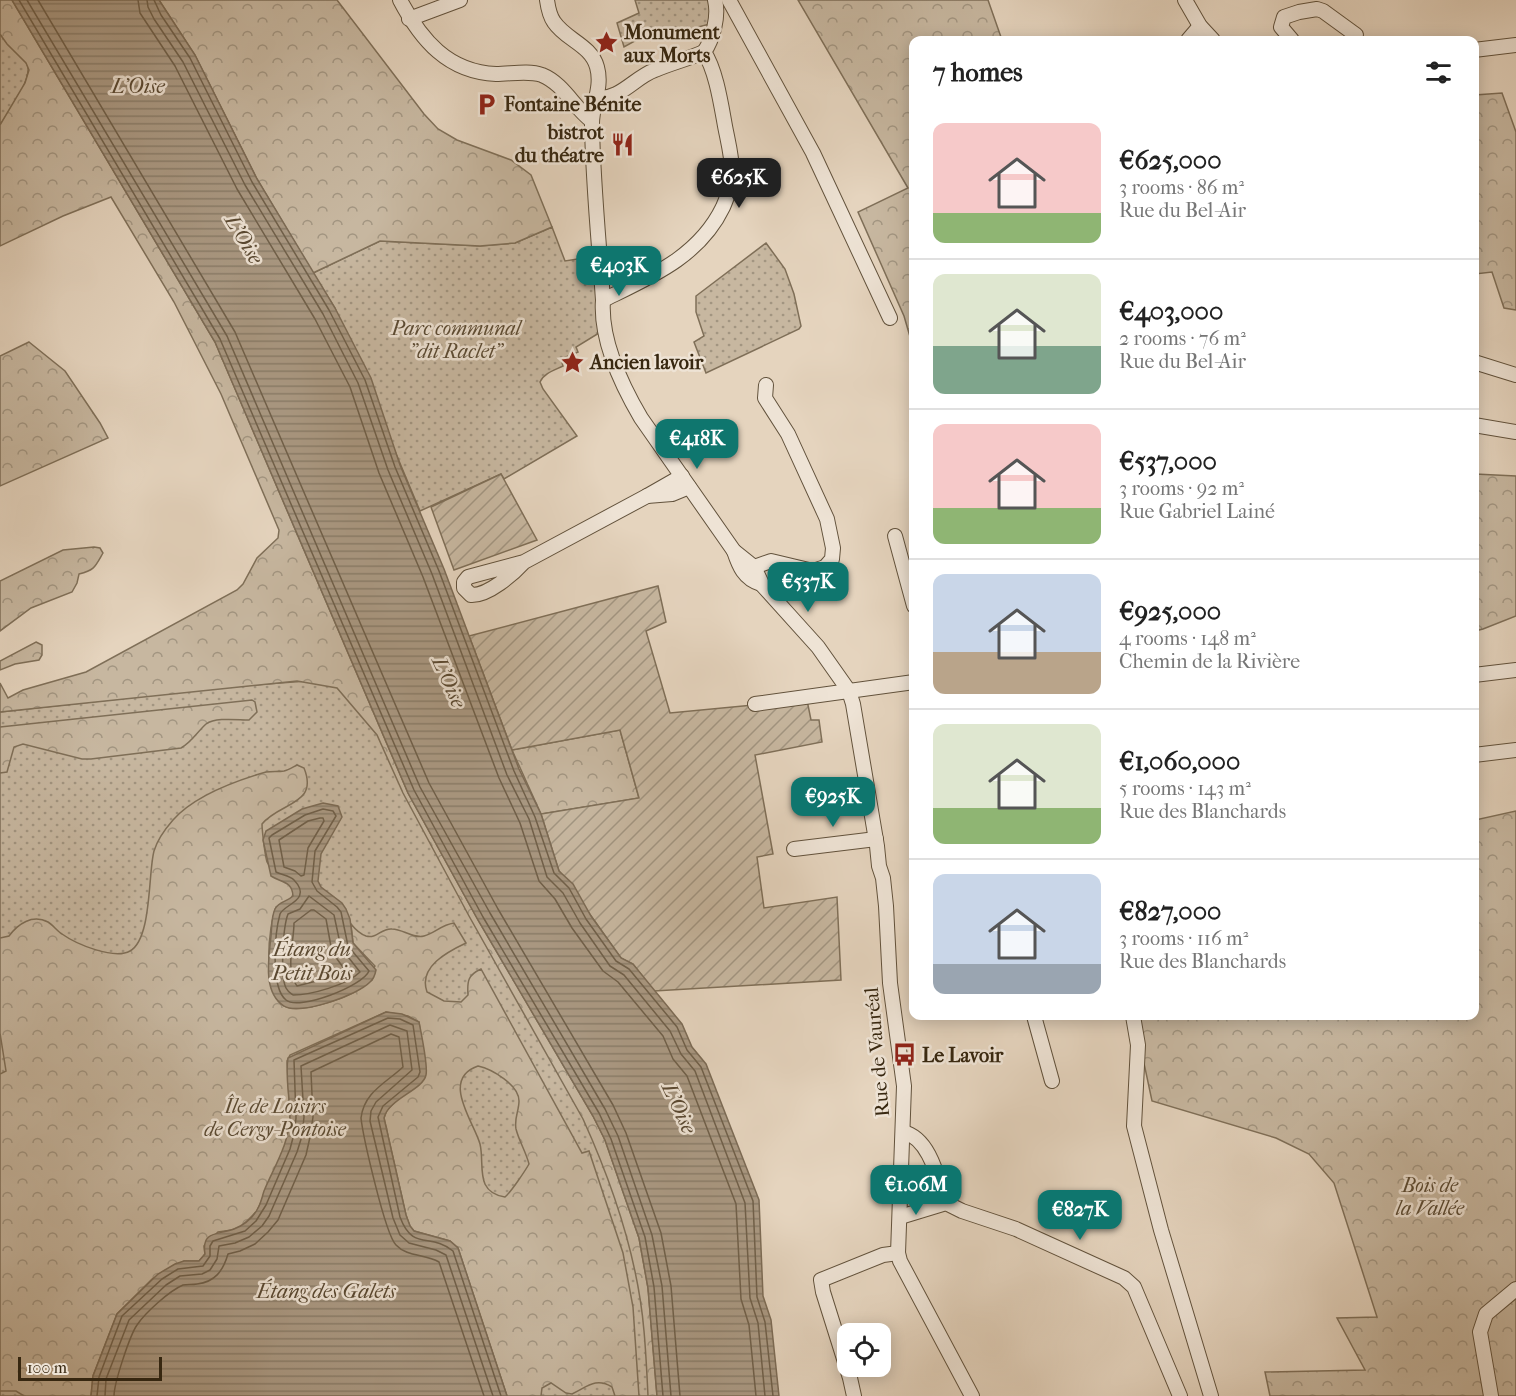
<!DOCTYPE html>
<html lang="en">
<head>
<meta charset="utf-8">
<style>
  :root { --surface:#fff; --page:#f2f2f2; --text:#222; --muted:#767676; --line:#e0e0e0; --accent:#0f766e }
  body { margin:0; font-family:"IM FELL French Canon",serif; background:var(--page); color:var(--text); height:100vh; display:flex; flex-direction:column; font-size:22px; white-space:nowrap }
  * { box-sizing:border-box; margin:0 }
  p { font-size:20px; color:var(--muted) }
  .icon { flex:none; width:33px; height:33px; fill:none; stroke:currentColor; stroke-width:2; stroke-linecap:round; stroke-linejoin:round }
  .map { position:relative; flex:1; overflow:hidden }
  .drawer { position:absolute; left:909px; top:36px; width:570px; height:984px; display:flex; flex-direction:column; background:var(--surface); border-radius:12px; box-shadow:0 3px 15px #0003 }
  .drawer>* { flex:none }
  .controls { position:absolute; left:837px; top:1323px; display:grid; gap:12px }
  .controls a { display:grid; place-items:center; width:54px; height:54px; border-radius:12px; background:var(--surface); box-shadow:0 3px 15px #0003; font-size:30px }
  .scale { position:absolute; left:18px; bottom:15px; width:144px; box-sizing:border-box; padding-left:6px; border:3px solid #372710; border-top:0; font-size:16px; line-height:21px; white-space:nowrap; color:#372710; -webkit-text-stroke:4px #eee3d5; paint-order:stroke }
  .price { position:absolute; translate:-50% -51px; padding:0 14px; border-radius:12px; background:var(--accent); color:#fff; font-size:20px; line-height:39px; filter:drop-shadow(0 2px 3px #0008) }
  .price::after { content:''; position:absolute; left:50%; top:36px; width:18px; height:14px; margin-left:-9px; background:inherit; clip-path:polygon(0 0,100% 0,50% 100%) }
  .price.selected { background:#222; color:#fff }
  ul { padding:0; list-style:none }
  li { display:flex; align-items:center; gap:18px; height:150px; padding:0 24px }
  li+li { border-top:2px solid var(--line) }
  li span { display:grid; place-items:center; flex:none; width:168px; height:120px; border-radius:12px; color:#555 }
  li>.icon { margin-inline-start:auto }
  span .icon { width:72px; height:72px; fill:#fffc; stroke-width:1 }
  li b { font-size:26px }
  h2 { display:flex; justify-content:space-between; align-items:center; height:72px; padding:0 24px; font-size:26px }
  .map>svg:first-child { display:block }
</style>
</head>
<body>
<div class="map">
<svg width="1516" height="1396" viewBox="0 0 1516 1396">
  <defs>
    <pattern id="grass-dots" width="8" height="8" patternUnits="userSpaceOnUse" patternTransform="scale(1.5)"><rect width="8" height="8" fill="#c7b7a0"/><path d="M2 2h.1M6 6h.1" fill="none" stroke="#a29581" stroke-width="1.8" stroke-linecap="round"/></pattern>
    <pattern id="forest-crowns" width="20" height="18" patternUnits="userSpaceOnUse" patternTransform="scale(1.5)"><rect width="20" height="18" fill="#c7b7a0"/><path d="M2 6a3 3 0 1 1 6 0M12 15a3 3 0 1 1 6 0" fill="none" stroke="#a29581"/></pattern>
    <pattern id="garden-furrows" width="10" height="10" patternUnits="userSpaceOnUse" patternTransform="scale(1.5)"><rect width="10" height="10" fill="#c7b7a0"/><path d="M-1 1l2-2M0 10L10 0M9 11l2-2" fill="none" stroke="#a29581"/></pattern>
    <pattern id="water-rules" width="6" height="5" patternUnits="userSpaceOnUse" patternTransform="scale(1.5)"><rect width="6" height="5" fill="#aa9983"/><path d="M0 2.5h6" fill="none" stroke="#8b7d6a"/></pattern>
  </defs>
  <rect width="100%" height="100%" fill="#e5d4be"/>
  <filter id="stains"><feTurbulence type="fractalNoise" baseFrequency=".00333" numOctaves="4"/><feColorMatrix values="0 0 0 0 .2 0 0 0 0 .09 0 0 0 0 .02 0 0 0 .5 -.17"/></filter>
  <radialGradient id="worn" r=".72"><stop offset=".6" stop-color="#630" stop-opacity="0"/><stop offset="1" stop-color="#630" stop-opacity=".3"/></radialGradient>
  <!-- grass -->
  <g fill="url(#grass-dots)" stroke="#7f6f58" stroke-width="1.5">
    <polygon points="635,0 711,0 710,24 663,36 661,32 642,37 624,47 617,23 639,13"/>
    <path d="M0 34C7 45 18 52 26 62 36 75 8 113 0 125Z"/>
    <path d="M552 227 565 261 590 257 600 305 599 333 576 347 578 352 561 359 563 366C555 370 544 373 540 382L543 389 577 436 504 479 501 474 420 511 335 308 313 273 380 241 480 246 515 243Z"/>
    <polygon points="766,243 785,269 794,294 801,326 799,329 706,373 694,342 704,336 696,312 696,296"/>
    <polygon points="359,677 478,920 593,1116 639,1238 648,1288 657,1396 0,1396 0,712 227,687"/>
  </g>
  <!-- forest -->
  <g fill="url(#forest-crowns)" stroke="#7f6f58" stroke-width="1.5" fill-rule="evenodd">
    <path d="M0 0H12L215 342 408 793 478 920 593 1116 605 1140 639 1238 648 1288 657 1396H648C647 1375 646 1353 644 1331 638 1260 612 1183 583 1119L469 916 403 793 377 735 337 688 297 681 0 712V683L8 698 23 690 86 672 237 590 243 584 257 558 278 538 279 530 221 394 174 302 111 197 63 216 0 246V125L25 83 29 70 26 63 7 44 0 34Z"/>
    <polygon points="159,0 337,0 424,114 438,129 457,140 511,160 531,175 552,227 515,243 480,246 380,241 313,273 257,179 195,55"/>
    <polygon points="798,0 988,0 1002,40 914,40 913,347 904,316 858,212 908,188"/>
    <polygon points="1502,93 1516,132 1516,310 1504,308 1492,272 1475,274 1475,95"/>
    <polygon points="29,342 65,371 100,423 108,438 0,486 0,356"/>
    <polygon points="1475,474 1516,476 1516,616 1483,629 1475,631"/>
    <path d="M94 547 100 548 103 553C95 567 95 570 79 574L77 583 72 592 31 608 0 631V581L63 550Z"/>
    <polygon points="36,642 42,645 42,655 39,660 15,664 0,670 0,661"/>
    <path d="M252 700 255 702 257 712 249 720C237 720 216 717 206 724 197 732 192 742 181 748L91 759H82L23 744 14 747 7 772 0 773V727Z"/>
    <polygon points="620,730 639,798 541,814 512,750"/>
    <path d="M297 765 304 768C319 805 280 802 262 824 262 830 265 856 267 862 273 874 301 883 291 899L276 907C268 928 263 987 281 1004 294 1016 346 999 360 989 366 985 371 973 375 966L353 943 351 924C355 929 360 934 366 936 377 939 381 928 392 929 403 929 413 939 424 936 435 933 441 925 454 923L466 943C447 952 418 967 427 992L444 1001 461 1002 468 995C467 981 468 975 481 969L582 1153 589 1151 623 1253 633 1307 639 1396H615L612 1387C596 1377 587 1387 572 1394L566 1393 551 1383 542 1388 541 1396H507L458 1248 450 1241 414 1231 410 1226 406 1215 384 1118 387 1110 426 1072 419 1022 408 1016 386 1012 290 1055 287 1061 290 1118 288 1133 285 1147 257 1211 242 1226 232 1230 218 1232 204 1246 205 1254 199 1261H184L152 1279 117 1314 93 1376 91 1396H24L16 1391H0V1074L6 1071 0 1033V938L9 936C18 924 32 914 48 922 53 925 57 931 62 934 76 944 114 960 130 951 152 939 148 873 154 851 157 841 166 828 173 820 195 795 235 781 266 772 272 771 278 772 284 771 288 770 293 767 297 765ZM478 1066C492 1069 519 1085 519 1101 519 1111 514 1118 516 1129 519 1141 526 1152 529 1164 525 1171 511 1192 505 1197 474 1192 485 1165 480 1144 474 1122 440 1079 478 1066Z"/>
    <polygon points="1516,811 1516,1396 1270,1396 1265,1372 1365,1370 1337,1318 1377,1317 1334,1183 1309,1154 1276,1138 1152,1101 1134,1016 1474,1016 1475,820"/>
  </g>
  <!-- garden -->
  <g fill="url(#garden-furrows)" stroke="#7f6f58" stroke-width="1.5">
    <polygon points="501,474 537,540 454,570 431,507"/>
    <polygon points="658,586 666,622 646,631 670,713 807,700 811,720 819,720 822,742 755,755 773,854 757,857 764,908 837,897 841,980 654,991 633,964 621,958 559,871 541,814 639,798 620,730 512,750 469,636"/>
  </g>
  <!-- water -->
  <g fill="url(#water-rules)" stroke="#7c6b55" stroke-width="1.5">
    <polygon points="12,0 159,0 195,55 257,179 335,308 371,378 400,465 444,569 519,769 541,814 559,871 573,884 591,916 621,958 633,964 682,1024 692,1047 706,1064 759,1200 763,1296 771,1320 779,1396 657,1396 648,1288 639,1238 605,1140 593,1116 478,920 408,793 215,342"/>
    <path d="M323 803 338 806 342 817 321 854 318 881 321 887 342 903 346 909 350 919 353 943 376 970C375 975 374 979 370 982 358 995 299 1016 284 1006 262 992 269 957 271 936 272 927 271 918 275 909 279 901 287 902 293 896 292 881 282 883 271 876L263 840 266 831 302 809Z"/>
    <path d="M386 1012 402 1014 419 1022C421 1032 428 1066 426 1075 423 1090 388 1099 384 1118L406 1215 410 1226 414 1231 450 1241 458 1248 507 1396H91L93 1376 117 1314 158 1274 175 1264 184 1261H199L205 1254C201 1230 219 1235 234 1229 244 1225 253 1218 258 1208 261 1203 262 1197 264 1191 274 1167 289 1144 290 1117 290 1098 285 1077 288 1058Z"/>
  </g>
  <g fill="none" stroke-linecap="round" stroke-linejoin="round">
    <!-- shore -->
    <g stroke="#70604a" stroke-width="1.5">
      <polyline points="19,0 220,339 414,790 483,917 599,1113 611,1139 645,1237 654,1287 663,1396"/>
      <polyline points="27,0 227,336 420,787 490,913 605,1109 618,1136 652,1235 662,1286 671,1396"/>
      <polyline points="38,0 235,332 429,783 498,909 613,1105 626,1133 661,1233 671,1286 680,1396"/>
      <polyline points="138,0 140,13 175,66 237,189 315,319 350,387 379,473 423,577 499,778 520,823 539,881 555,899 572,928 603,971 618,982 663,1036 673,1059 687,1076 736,1204 741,1299 749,1325 756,1396"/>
      <polyline points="147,0 148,7 154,19 183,62 245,185 323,314 358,383 388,470 432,574 507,775 529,819 547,877 563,893 580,923 610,966 624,975 670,1031 681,1054 695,1071 745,1203 750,1298 758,1323 765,1396"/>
      <polyline points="154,0 161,15 190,58 252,182 329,310 365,380 395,467 439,571 514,771 535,817 554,873 569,888 586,919 616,961 629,969 677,1027 687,1050 701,1067 753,1201 757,1297 765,1322 773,1396"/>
      <path d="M323 809 333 811 336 816 315 851 312 882 317 891 337 907 341 912 348 946 369 971C363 986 299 1011 286 1000 270 987 275 932 280 914 284 904 313 900 294 880 290 876 282 875 276 872L269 838 272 835 305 815Z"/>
      <polygon points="320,818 323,818 324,821 308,848 304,875 301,876 295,871 284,867 279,840 308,821"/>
      <path d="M309 896 334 915 341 948 360 972C347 985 311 995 293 995 290 993 288 992 286 988 280 976 283 927 288 914L300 909Z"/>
      <path d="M311 910H314L326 919 332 952 345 970 332 977 297 986C285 971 294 941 294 923Z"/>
      <path d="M97 1396 99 1377 122 1316 162 1279 178 1269 203 1266 210 1256V1246L213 1241 245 1231 256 1221 266 1205 290 1149 294 1134 296 1118 294 1060 388 1018 400 1019 413 1025 420 1072 418 1077 383 1106 378 1117 400 1217C413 1252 430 1232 453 1251L501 1396"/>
      <polyline points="105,1396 106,1379 129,1320 166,1285 180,1276 202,1274 210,1270 217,1259 219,1246 235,1243 249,1237 262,1226 269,1216 297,1152 302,1136 304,1117 301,1066 390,1025 407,1031 412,1070 376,1102 371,1111 370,1121 393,1218 400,1235 409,1243 436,1250 446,1255 493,1396"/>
      <path d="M114 1396C114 1383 130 1335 137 1325 145 1313 169 1291 183 1285 187 1284 192 1285 197 1284 215 1282 223 1271 228 1254L240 1251 255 1244 268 1232 278 1220 306 1155 310 1137 313 1117 311 1072 391 1034 399 1037 403 1067C386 1083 364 1092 361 1118 363 1136 385 1234 396 1245 407 1257 425 1254 439 1262L484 1396"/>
    </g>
    <defs>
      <g id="minor">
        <path d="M400 0C421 40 448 72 496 74 511 74 528 70 542 75 564 84 574 108 592 121"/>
        <path d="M547 0C548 7 549 15 554 22 566 40 591 45 597 67 603 88 591 106 592 126 593 184 599 242 603 300 600 340 621 384 641 418L734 551 754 567 763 586 818 647 849 691 853 704 877 846 879 866 883 878 886 906 890 983 904 1086 898 1253 900 1261 972 1396"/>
        <polyline points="729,0 813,153 890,318"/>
        <polyline points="1185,0 1200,26 1213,40"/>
        <polyline points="409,19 460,0"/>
        <polyline points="1188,40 1200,26"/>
        <polyline points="1292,40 1281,27 1284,17 1299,12 1317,9 1323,11 1356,35 1351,40"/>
        <polyline points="1474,50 1516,45"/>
        <path d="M704 52C713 39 719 16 715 0"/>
        <path d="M597 98C620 100 635 77 655 70 671 63 688 59 704 52"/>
        <path d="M603 300C650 277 699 257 723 207 727 197 732 187 732 176 733 160 728 142 725 126 721 104 716 70 704 52"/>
        <polyline points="1474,362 1516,375"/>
        <polyline points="1474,425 1516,432"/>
        <polyline points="682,476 647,496 672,494 689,487"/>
        <polyline points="895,536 914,606"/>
        <path d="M734 551C739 566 744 579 761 584"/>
        <path d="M524 562C513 574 488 596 471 595L464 588V582L468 577 524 562 647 496"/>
        <polyline points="754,567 771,561 813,571 825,567 832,559 833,548 827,519 788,434 765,398 766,385"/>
        <polyline points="1474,675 1516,670"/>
        <polyline points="755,704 914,682"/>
        <polyline points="1474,755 1516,750"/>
        <polyline points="794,849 876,839"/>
        <polyline points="1034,1016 1052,1081"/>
        <polyline points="1133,1016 1138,1045 1134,1126 1161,1230 1211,1396"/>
        <path d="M903 1132C930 1138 938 1179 946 1203"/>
        <polyline points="900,1217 946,1203 962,1211 1016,1229 1124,1278 1134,1287 1180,1396"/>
        <polyline points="854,1396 850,1378 823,1292 821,1280 883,1255 898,1253"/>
        <polyline points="1491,1396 1480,1332 1486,1314 1516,1289"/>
      </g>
    </defs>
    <!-- minor casing -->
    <use href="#minor" stroke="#62523c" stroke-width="16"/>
    <!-- minor -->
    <use href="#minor" stroke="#eee3d5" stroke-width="14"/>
  </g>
  <!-- icons -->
  <defs>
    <symbol id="sight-bare" viewBox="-9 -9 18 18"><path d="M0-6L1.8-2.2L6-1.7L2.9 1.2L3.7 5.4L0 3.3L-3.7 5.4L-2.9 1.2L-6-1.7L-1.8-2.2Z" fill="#8f2418" stroke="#eee3d5" stroke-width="2.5" paint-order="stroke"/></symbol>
    <symbol id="parking-bare" viewBox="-9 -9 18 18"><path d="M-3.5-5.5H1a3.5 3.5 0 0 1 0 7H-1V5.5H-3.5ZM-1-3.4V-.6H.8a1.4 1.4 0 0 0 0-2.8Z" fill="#8f2418" stroke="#eee3d5" stroke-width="2.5" paint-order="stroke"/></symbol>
    <symbol id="restaurant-bare" viewBox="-9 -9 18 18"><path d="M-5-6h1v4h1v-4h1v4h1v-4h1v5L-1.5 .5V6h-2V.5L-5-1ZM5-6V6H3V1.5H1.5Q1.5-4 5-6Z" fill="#8f2418" stroke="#eee3d5" stroke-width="2.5" paint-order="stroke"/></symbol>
    <symbol id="bus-bare" viewBox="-9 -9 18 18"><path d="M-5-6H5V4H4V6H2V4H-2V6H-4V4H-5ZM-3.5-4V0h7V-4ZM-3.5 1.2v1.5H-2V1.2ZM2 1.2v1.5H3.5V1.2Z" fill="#8f2418" stroke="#eee3d5" stroke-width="2.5" paint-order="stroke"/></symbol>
  </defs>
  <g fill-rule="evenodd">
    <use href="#sight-bare" x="590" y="26" width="33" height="33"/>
    <use href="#parking-bare" x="470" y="88" width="33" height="33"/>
    <use href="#restaurant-bare" x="606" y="128" width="33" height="33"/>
    <use href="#sight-bare" x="556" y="346" width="33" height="33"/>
    <use href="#bus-bare" x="888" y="1038" width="33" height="33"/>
  </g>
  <g text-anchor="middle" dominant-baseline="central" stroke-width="5" stroke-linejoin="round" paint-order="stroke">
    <!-- poi labels -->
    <g font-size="20" font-weight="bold" fill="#372710" stroke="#eee3d5" text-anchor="start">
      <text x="624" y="32">Monument<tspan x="624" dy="23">aux Morts</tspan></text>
      <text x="504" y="104">Fontaine Bénite</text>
      <text x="604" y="132" text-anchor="end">bistrot<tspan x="604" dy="23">du théatre</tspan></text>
      <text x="590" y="362">Ancien lavoir</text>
      <text x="922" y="1055">Le Lavoir</text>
    </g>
    <!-- park labels -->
    <g font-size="20" font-style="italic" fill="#5b4b34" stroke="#eee3d5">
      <text x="456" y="328">Parc communal<tspan x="456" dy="23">"dit Raclet"</tspan></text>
      <text x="275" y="1106">Île de Loisirs<tspan x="275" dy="23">de Cergy-Pontoise</tspan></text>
      <text x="1430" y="1185">Bois de<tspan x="1430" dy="23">la Vallée</tspan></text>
    </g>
    <!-- street labels -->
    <g font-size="20" fill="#372710" stroke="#eee3d5">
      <text transform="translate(877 1052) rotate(-95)">Rue de Vauréal</text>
    </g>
    <!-- water labels -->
    <g font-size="21" font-style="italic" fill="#5a4932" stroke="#eee3d5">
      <text x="138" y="86">L’Oise</text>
      <text transform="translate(244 239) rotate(59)">L'Oise</text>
      <text transform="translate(449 682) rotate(66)">L'Oise</text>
      <text x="312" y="949">Étang du<tspan x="312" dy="24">Petit Bois</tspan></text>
      <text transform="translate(679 1108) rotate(65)">L'Oise</text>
      <text x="326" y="1291">Étang des Galets</text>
    </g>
  </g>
  <rect width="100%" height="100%" filter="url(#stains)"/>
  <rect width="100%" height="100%" fill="url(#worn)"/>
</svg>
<div class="controls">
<a><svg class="icon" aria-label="locate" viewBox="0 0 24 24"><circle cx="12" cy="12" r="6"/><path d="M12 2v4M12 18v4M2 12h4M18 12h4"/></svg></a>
</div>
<div class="scale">100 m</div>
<b class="price selected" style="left:739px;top:209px">€625K</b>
<b class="price" style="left:619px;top:297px">€403K</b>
<b class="price" style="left:697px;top:470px">€418K</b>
<b class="price" style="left:808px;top:613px">€537K</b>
<b class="price" style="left:833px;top:828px">€925K</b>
<b class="price" style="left:916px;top:1216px">€1.06M</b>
<b class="price" style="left:1080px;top:1241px">€827K</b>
<section class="drawer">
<h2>7 homes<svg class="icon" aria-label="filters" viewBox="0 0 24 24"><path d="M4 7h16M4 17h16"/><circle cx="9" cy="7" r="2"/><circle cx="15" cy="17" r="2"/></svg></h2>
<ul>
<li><span style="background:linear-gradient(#f6c9c9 75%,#8fb573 0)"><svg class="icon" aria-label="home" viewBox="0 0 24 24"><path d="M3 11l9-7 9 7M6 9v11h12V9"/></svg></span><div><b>€625,000</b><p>3 rooms · 86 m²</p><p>Rue du Bel-Air</p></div></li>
<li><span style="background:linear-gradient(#dfe7d0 60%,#7fa58c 0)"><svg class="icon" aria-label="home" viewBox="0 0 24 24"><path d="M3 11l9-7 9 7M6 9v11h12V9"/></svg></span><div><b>€403,000</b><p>2 rooms · 76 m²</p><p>Rue du Bel-Air</p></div></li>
<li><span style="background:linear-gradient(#f6c9c9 70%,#8fb573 0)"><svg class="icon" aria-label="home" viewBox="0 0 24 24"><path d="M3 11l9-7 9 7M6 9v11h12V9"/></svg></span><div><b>€537,000</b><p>3 rooms · 92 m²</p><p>Rue Gabriel Lainé</p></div></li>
<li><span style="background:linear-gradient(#c9d6e8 65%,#b9a48a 0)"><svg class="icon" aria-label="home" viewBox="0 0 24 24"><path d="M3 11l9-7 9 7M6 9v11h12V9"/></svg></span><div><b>€925,000</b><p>4 rooms · 148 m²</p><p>Chemin de la Rivière</p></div></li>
<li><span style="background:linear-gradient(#dfe7d0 70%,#8fb573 0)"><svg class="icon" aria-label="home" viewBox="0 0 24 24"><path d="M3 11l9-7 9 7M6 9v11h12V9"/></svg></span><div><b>€1,060,000</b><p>5 rooms · 143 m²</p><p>Rue des Blanchards</p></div></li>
<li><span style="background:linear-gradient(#c9d6e8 75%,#9aa5b1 0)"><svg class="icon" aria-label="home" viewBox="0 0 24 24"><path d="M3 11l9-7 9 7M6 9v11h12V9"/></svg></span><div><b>€827,000</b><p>3 rooms · 116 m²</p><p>Rue des Blanchards</p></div></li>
</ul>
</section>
</div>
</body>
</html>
